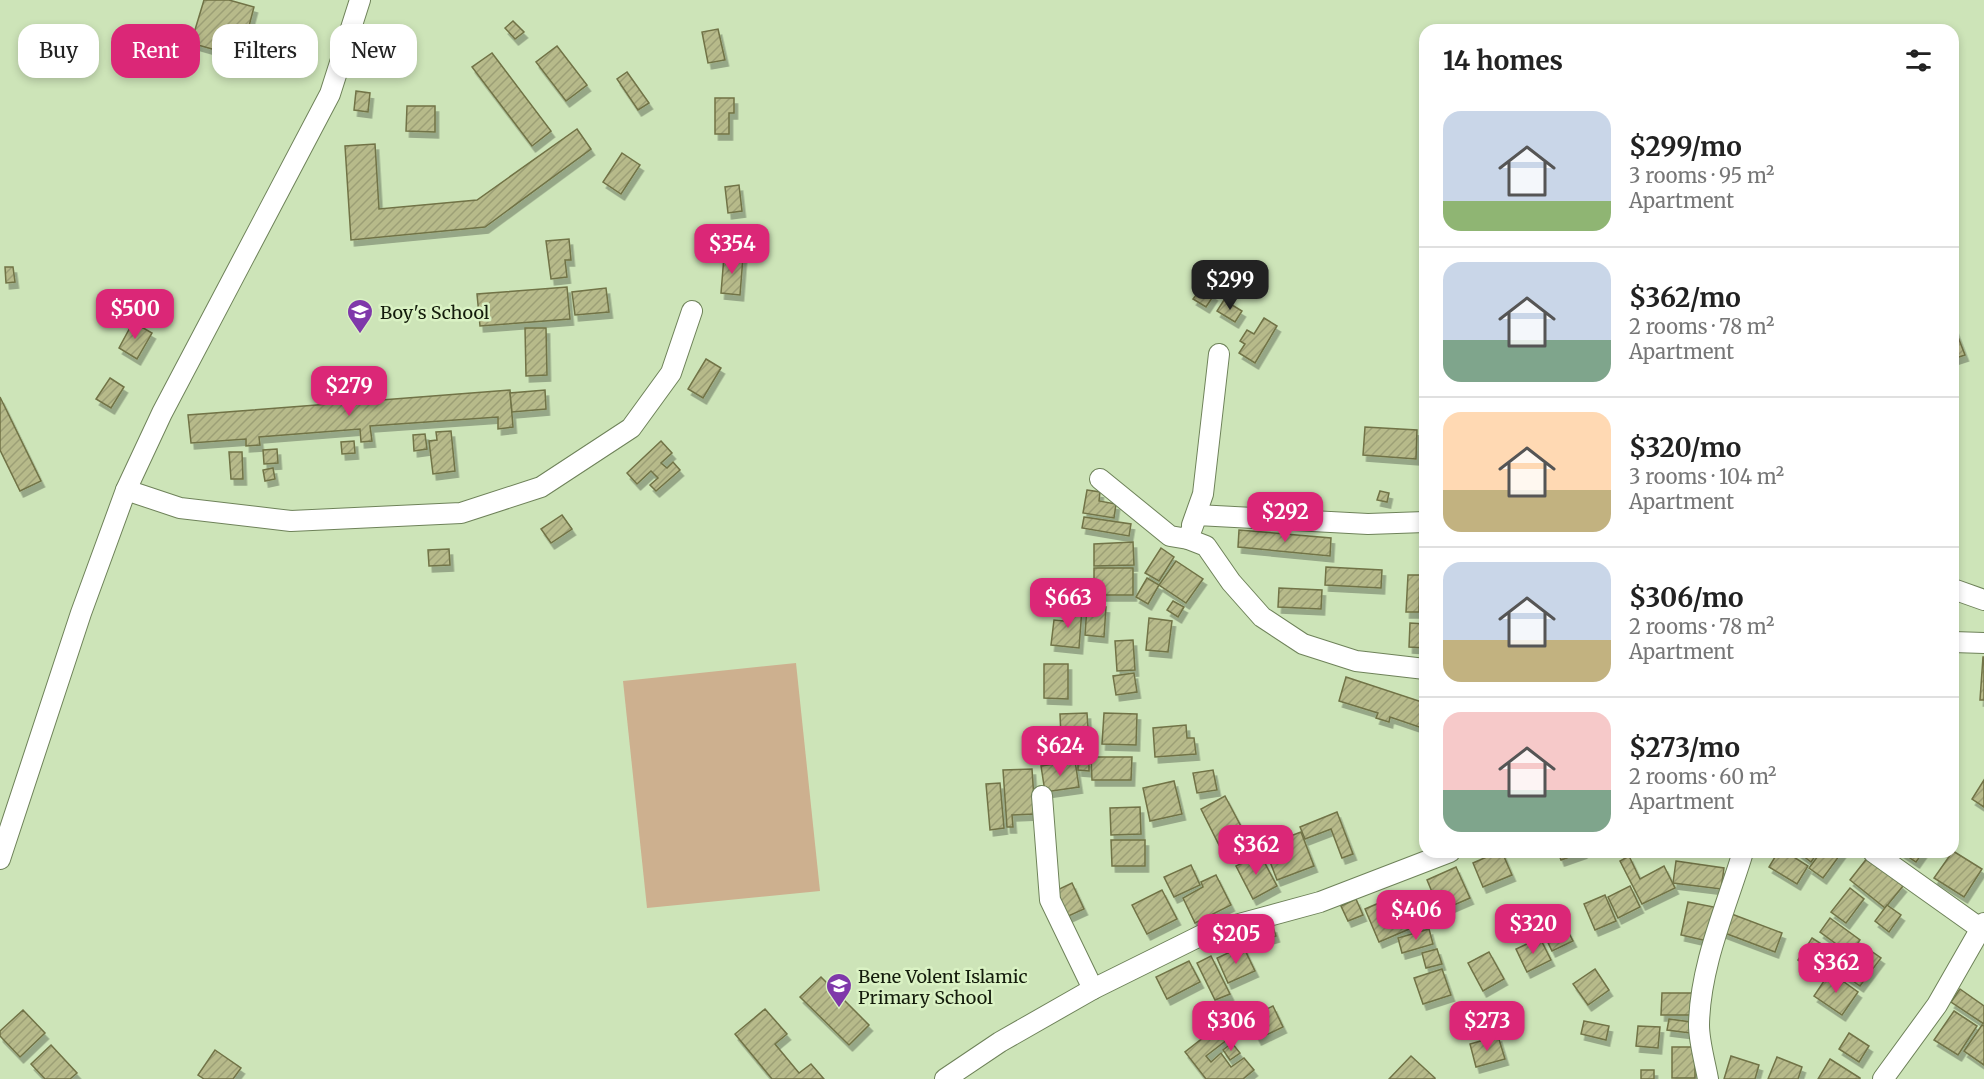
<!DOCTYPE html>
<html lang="en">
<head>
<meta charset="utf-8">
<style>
  :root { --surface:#fff; --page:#f2f2f2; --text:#222; --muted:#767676; --line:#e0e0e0; --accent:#db2777 }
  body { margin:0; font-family:Merriweather,serif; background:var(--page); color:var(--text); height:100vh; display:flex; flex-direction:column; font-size:22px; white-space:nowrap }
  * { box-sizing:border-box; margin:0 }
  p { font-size:20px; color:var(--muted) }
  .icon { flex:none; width:33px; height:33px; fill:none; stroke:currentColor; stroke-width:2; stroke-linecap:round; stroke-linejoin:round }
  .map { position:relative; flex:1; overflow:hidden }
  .panel { position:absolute; left:1419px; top:24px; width:540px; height:834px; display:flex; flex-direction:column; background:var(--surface); border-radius:18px; box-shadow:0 3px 9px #0003 }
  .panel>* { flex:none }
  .banner { position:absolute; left:18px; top:24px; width:570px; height:54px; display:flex; gap:12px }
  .price { position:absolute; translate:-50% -51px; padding:0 14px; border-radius:12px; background:var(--accent); color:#fff; font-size:20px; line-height:39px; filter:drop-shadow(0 2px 3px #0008) }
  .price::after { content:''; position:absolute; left:50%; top:36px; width:18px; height:14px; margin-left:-9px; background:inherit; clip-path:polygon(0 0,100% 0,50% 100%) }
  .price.selected { background:#222; color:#fff }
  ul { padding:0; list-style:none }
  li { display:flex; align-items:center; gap:18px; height:150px; padding:0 24px }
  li+li { border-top:2px solid var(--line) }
  li span { display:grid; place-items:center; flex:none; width:168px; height:120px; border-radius:18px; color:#555 }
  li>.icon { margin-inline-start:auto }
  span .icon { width:72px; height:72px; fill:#fffc; stroke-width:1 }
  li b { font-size:26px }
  h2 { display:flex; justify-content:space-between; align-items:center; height:72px; padding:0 24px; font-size:26px }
  .chip { padding:0 21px; border-radius:18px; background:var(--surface); box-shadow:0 3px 9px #0003; font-size:21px; line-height:54px }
  .chip.selected { background:var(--accent); color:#fff }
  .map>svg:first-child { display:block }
</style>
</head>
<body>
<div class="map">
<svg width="1984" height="1079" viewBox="0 0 1984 1079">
  <defs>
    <pattern id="building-hatch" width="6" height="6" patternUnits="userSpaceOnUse" patternTransform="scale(1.5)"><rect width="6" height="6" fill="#b7ba8a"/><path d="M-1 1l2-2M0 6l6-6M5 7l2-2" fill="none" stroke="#9c9f76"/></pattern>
    <filter id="shadow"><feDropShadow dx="3.5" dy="6" stdDeviation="0" flood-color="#0004"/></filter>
  </defs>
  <rect width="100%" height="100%" fill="#cde4b8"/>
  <!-- pitch -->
  <polygon fill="#cdb08f" points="796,663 820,891 647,908 623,681"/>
  <!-- building -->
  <g fill="url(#building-hatch)" stroke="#717346" stroke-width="1.5" filter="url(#shadow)">
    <polygon points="204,0 229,0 254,7 243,49 221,43 219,51 191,43"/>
    <polygon points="513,21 524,32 515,39 505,28"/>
    <polygon points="718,29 725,60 708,63 702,32"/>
    <polygon points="370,40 383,43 379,62 366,59"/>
    <polygon points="557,46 587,85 566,101 536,62"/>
    <polygon points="492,53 551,131 532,146 472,67"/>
    <polygon points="627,72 649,103 638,110 617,79"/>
    <polygon points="356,91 370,93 368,112 354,110"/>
    <polygon points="715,98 734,98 734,113 729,113 729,134 715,134"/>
    <polygon points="407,106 435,106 435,132 406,131"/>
    <polygon points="577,129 591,149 485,227 351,240 345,146 375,144 379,209 477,200"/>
    <polygon points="622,153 640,165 621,194 603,182"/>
    <polygon points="739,185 742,211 728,213 725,187"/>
    <polygon points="569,239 571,260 565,260 567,277 551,279 546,241"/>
    <polygon points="724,256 743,257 740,295 721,293"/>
    <polygon points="5,267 13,267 15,282 6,283"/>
    <polygon points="567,287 570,319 480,326 477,294"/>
    <polygon points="1202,287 1214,295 1206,307 1193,299"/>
    <polygon points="606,288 609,312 575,315 572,292"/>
    <polygon points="1224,300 1242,311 1235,322 1217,311"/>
    <polygon points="1264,318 1277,326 1255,363 1239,353 1245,344 1240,341 1247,330 1254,334"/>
    <polygon points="133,322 152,333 137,359 119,348"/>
    <polygon points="1953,324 1965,355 1953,359"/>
    <polygon points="525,328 546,328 547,375 526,376"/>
    <polygon points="706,359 721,368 703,398 688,389"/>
    <polygon points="110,378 124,387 111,408 96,399"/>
    <polygon points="510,390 513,427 498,429 498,417 370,426 372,441 361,442 360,429 259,437 260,445 246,446 246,439 191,443 188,415"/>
    <polygon points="545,390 546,409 512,412 510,393"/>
    <polygon points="0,397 41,481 20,491 0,450"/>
    <polygon points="1365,427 1417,430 1416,459 1363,455"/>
    <polygon points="451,431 455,471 433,474 429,441 437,440 436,432"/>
    <polygon points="425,434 427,449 414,451 413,435"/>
    <polygon points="354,441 355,453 342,454 341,442"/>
    <polygon points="661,441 672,453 661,463 667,468 673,462 680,470 656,491 650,485 658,478 651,471 637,484 627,473"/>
    <polygon points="277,449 278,463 264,464 263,450"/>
    <polygon points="229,452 242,452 243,479 231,479"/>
    <polygon points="273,468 275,479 265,481 263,470"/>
    <polygon points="1087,490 1100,492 1099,501 1116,504 1114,518 1083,513"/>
    <polygon points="1380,491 1389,493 1387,502 1377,500"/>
    <polygon points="562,515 572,529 551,543 541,529"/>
    <polygon points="1084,517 1131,524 1129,536 1082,528"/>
    <polygon points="1239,530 1331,538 1330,556 1238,547"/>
    <polygon points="1133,542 1134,565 1094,566 1094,544"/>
    <polygon points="1421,544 1425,544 1425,568 1420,567"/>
    <polygon points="1161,548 1174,557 1159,581 1145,573"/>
    <polygon points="449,549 450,565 429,566 428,550"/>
    <polygon points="1176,561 1203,579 1186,603 1159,585"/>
    <polygon points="1326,567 1382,570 1381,588 1325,585"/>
    <rect x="1094" y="568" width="39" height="27"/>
    <polygon points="1408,575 1420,575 1419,612 1406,612"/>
    <polygon points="1147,578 1159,585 1148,604 1136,597"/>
    <polygon points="1279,588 1322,590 1321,609 1278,607"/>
    <polygon points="1045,592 1055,593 1053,606 1044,605"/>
    <polygon points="1173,601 1184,607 1178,617 1167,610"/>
    <polygon points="1087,606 1106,607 1104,637 1085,635"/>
    <polygon points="1065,607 1082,609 1079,648 1051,645 1054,620 1064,621"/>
    <polygon points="1149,618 1172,621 1168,652 1146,650"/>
    <polygon points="1410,623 1425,624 1425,648 1409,647"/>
    <polygon points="1133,640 1135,670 1117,671 1115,641"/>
    <polygon points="1983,657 1984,657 1984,700 1980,700"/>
    <polygon points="1044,664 1068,664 1068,699 1044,698"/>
    <polygon points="1134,673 1137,692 1116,695 1113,676"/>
    <polygon points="1346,677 1425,703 1425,729 1390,717 1389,722 1376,718 1378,713 1339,701"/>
    <polygon points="1087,713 1090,758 1062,759 1060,714"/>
    <polygon points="1104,713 1137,714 1136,745 1102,744"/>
    <polygon points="1186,725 1187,738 1194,738 1196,754 1155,757 1153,728"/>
    <polygon points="1091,757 1132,757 1131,780 1092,780"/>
    <polygon points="1075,761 1079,787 1045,792 1041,766"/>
    <polygon points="1078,761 1089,761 1089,771 1078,770"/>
    <polygon points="1032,769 1035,814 1012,815 1013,827 1007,827 1003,770"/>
    <polygon points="1213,770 1217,790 1197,793 1193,773"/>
    <polygon points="1984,780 1984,807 1972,799"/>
    <polygon points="1174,781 1182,814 1150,821 1143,788"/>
    <polygon points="1000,783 1004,828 990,830 986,784"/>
    <polygon points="1225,796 1244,832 1219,845 1201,809"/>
    <polygon points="1140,807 1141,834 1111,835 1110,808"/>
    <polygon points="1337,812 1353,854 1342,858 1331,829 1305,839 1300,827"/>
    <polygon points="1301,832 1314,866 1277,880 1264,846"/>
    <polygon points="1111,840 1145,840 1145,866 1112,866"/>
    <polygon points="1953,851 1982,869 1964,897 1934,878"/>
    <polygon points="1498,852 1502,852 1512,875 1483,887 1473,863"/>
    <polygon points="1558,852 1584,852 1561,860"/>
    <polygon points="1778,852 1786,852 1808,866 1797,884 1769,867"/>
    <polygon points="1798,852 1818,852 1811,862"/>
    <polygon points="1821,852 1842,852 1823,878 1809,868"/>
    <polygon points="1901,852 1923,852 1916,862"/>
    <polygon points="1260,854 1277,886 1253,899 1236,866"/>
    <polygon points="1629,856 1640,879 1664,866 1675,888 1642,904 1620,861"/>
    <polygon points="1868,857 1903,886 1885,908 1850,880"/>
    <polygon points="1676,861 1724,868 1721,889 1673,883"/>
    <polygon points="1191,865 1200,885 1174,897 1164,877"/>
    <polygon points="1456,867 1470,898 1440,911 1427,880"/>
    <polygon points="1216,875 1231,905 1195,923 1183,898 1203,887 1201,882"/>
    <polygon points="1072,883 1084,909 1064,918 1053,892"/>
    <polygon points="1630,886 1640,907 1618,918 1608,897"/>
    <polygon points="1850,888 1864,899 1846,923 1831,912"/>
    <polygon points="1162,890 1177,919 1147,934 1132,905"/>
    <polygon points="1407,891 1421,924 1379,942 1365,909"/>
    <polygon points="1605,895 1616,921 1595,930 1584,904"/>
    <polygon points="1356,899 1363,915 1348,921 1341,906"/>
    <polygon points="1688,902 1719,908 1712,942 1681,935"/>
    <polygon points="1887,905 1901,915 1889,932 1875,921"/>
    <polygon points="1729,913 1782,933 1775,952 1722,932"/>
    <polygon points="1830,918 1860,940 1850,954 1820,932"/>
    <polygon points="1562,920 1573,941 1552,951 1542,930"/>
    <polygon points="1273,927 1276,936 1266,939 1263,930"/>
    <polygon points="1429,929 1433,944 1402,953 1398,938"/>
    <polygon points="1540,938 1551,960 1527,972 1516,949"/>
    <polygon points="1812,938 1834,952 1820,975 1798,960"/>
    <polygon points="1243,946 1255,971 1228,983 1217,958"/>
    <polygon points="1864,946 1881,958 1860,986 1833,967 1842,954 1852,962"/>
    <polygon points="1437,949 1442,964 1426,968 1422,953"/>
    <polygon points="1489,952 1504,979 1483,991 1468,963"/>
    <polygon points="1211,956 1230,994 1215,1000 1197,963"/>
    <polygon points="1189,961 1200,982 1167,999 1156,977"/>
    <polygon points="1442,969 1451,995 1423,1004 1414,978"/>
    <polygon points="1595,969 1609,990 1588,1005 1573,984"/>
    <polygon points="1830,972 1858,992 1842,1015 1814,996"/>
    <polygon points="821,977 869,1025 849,1045 800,997"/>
    <polygon points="1960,989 1984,1006 1984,1024 1951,1002"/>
    <polygon points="1662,993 1693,993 1693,1015 1661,1015"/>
    <polygon points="1273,1006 1283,1027 1258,1039 1247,1018"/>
    <polygon points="765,1009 787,1034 775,1044 799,1073 811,1064 824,1079 772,1079 735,1034"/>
    <polygon points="23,1010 45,1033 20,1057 0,1036 0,1031"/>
    <polygon points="1954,1011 1977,1026 1958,1055 1934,1040"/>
    <polygon points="1669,1019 1691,1022 1690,1033 1667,1030"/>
    <polygon points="1584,1021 1609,1026 1606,1040 1581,1034"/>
    <polygon points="1982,1025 1984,1026 1984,1065 1964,1051"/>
    <polygon points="1218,1026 1228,1039 1206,1056 1211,1062 1221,1053 1231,1067 1244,1058 1254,1070 1243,1079 1206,1079 1185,1052"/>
    <polygon points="1638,1026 1660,1027 1658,1048 1636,1046"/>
    <polygon points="1849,1033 1869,1046 1859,1062 1839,1049"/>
    <polygon points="1498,1036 1505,1059 1476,1067 1470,1044"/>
    <polygon points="1232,1043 1240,1053 1230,1060 1223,1050"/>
    <polygon points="51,1045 77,1073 70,1079 45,1079 31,1064"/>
    <rect x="1672" y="1047" width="23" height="31"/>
    <polygon points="215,1050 241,1068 233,1079 204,1079 198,1075"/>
    <polygon points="1411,1056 1435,1078 1435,1079 1389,1079"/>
    <polygon points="1731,1056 1759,1065 1755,1079 1724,1079"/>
    <polygon points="1777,1057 1802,1067 1798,1079 1768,1079"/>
    <polygon points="1830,1059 1860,1078 1860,1079 1818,1079"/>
    <rect x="1641" y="1070" width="13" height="9"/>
  </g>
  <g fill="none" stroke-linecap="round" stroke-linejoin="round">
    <defs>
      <g id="street">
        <polyline points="1100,479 1170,536 1188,539 1206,546 1231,582 1262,617 1303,644 1356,661 1425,669"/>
        <polyline points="126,490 180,508 291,521 461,513 541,487 631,428 671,373 692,311"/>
        <polyline points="1192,525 1203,494 1219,354"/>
        <polyline points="1188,539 1197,515 1368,524 1425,522"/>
        <polyline points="1953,589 1984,600"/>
        <polyline points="1953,642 1984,643"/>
        <polyline points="1042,796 1050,900 1093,989"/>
        <polyline points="1873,852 1984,931"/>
        <polyline points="0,859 81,613 126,490 162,413 330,94 360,0"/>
        <polyline points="945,1079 1000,1042 1093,989 1206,933 1320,902 1450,852"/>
        <path d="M1708 1079C1705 1062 1699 1042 1699 1025 1700 965 1726 908 1743 852"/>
        <polyline points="1883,1079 1937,1005 1984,923"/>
      </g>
    </defs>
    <!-- street casing -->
    <use href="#street" stroke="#6e8259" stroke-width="22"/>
    <!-- street -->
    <use href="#street" stroke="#fff" stroke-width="20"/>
  </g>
  <!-- icons -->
  <defs>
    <symbol id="school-pin" viewBox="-11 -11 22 30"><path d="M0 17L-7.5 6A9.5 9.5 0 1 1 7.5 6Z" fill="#7f38aa" stroke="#daf2c4"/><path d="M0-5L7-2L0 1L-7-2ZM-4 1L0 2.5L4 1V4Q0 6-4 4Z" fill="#fff"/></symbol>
  </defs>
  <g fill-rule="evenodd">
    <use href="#school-pin" x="345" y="297" width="30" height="40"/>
    <use href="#school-pin" x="824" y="971" width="30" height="40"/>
  </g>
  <g text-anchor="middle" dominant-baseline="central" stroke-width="5" stroke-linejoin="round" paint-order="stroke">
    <!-- poi labels -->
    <g font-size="18" fill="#131b0b" stroke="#daf2c4" text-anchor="start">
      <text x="380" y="312">Boy's School</text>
      <text x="858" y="976">Bene Volent Islamic<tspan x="858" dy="21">Primary School</tspan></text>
    </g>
  </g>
</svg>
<b class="price" style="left:732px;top:275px">$354</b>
<b class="price selected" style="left:1230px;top:311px">$299</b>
<b class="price" style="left:135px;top:340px">$500</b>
<b class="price" style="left:349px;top:417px">$279</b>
<b class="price" style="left:1285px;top:543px">$292</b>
<b class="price" style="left:1068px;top:629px">$663</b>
<b class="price" style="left:1060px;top:777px">$624</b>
<b class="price" style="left:1256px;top:876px">$362</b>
<b class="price" style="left:1416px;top:941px">$406</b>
<b class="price" style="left:1533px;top:955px">$320</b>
<b class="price" style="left:1236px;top:965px">$205</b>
<b class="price" style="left:1836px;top:994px">$362</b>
<b class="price" style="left:1231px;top:1052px">$306</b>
<b class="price" style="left:1487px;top:1052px">$273</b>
<div class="banner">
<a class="chip">Buy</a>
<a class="chip selected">Rent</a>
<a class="chip">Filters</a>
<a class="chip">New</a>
</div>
<section class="panel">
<h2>14 homes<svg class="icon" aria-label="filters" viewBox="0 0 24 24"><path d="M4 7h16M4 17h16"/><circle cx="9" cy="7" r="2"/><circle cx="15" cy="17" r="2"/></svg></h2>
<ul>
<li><span style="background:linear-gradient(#c9d6e8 75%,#8fb573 0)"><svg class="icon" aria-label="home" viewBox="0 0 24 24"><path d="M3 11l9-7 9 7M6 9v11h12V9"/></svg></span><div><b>$299/mo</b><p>3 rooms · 95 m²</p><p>Apartment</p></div></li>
<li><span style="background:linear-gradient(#c9d6e8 65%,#7fa58c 0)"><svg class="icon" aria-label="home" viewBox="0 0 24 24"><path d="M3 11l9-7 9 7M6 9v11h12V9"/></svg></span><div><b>$362/mo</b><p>2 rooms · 78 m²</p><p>Apartment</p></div></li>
<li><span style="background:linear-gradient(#ffd9b3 65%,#c2b280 0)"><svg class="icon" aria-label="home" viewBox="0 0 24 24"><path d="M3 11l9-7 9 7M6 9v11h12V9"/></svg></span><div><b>$320/mo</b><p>3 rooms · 104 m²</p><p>Apartment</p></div></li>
<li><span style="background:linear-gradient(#c9d6e8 65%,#c2b280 0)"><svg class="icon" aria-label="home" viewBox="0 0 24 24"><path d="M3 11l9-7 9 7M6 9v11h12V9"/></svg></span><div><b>$306/mo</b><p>2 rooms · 78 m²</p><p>Apartment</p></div></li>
<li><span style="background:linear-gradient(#f6c9c9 65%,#7fa58c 0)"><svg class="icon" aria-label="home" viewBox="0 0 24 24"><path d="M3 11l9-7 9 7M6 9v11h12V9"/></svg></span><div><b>$273/mo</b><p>2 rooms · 60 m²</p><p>Apartment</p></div></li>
</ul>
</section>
</div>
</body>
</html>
